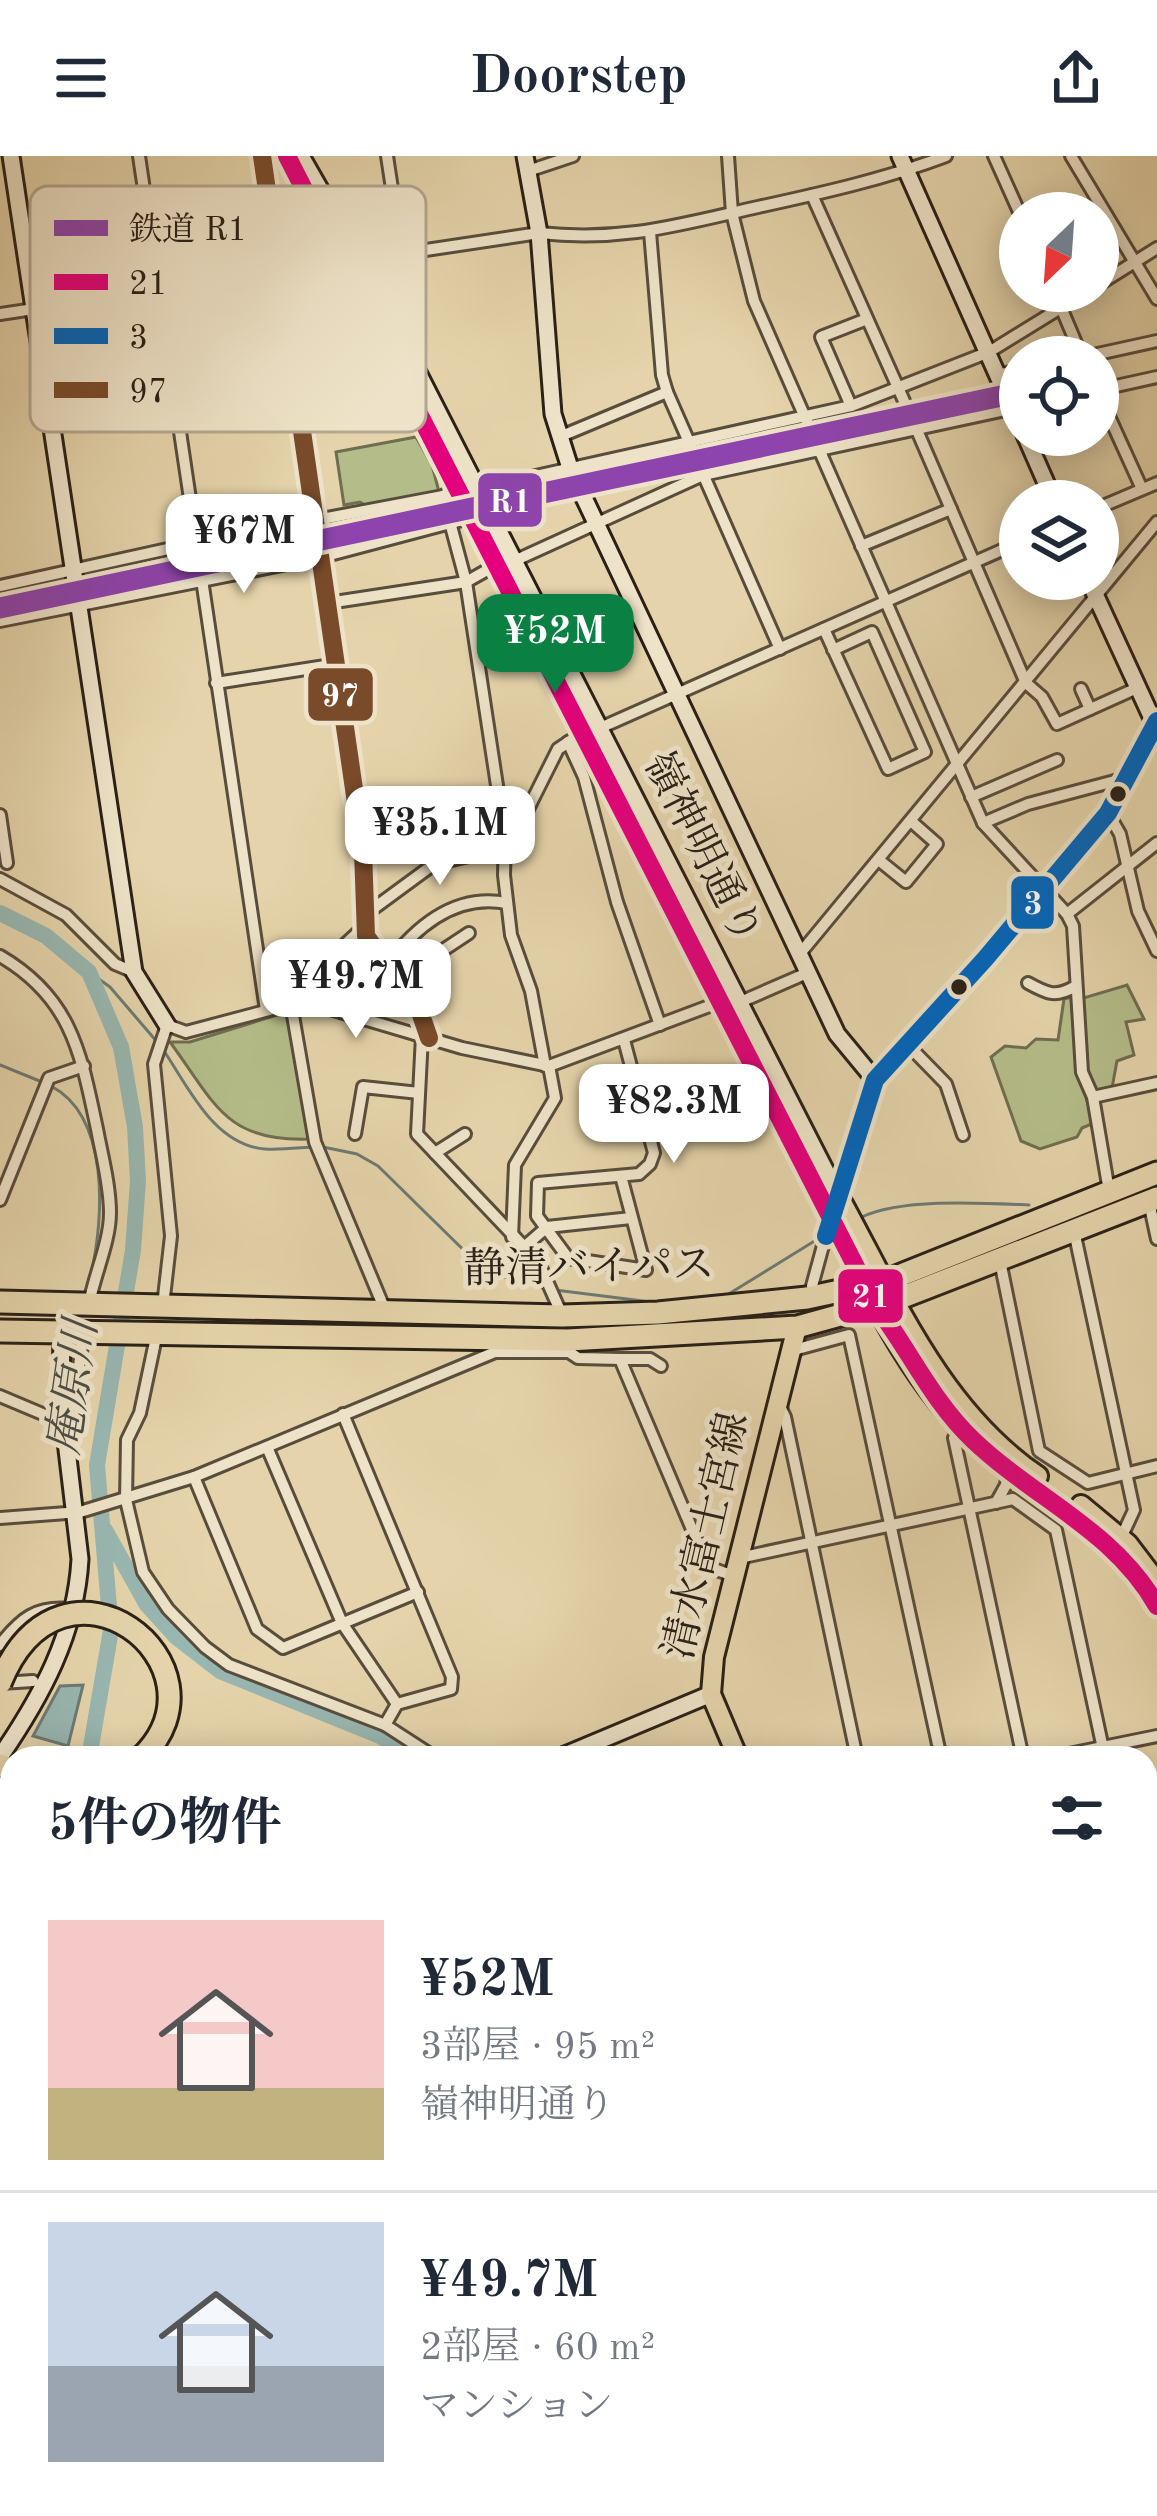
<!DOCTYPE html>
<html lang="ja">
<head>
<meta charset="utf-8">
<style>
  :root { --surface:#fff; --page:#f6f6f7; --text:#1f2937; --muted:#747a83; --line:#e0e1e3; --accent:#0b8043 }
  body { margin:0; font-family:"Old Standard TT","Noto Serif JP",serif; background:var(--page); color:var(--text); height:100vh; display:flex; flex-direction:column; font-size:45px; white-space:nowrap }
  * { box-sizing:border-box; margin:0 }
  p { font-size:39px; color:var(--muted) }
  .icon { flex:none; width:66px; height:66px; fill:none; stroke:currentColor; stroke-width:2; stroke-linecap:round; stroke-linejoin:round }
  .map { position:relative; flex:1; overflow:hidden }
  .sheet { position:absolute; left:0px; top:1590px; width:1158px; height:771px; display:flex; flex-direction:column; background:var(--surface); border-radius:36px 36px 0 0; box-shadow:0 6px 30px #0003 }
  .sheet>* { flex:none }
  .needle { width:78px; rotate:205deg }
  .fabs { position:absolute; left:999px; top:36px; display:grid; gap:24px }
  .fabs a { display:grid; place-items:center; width:120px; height:120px; border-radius:50%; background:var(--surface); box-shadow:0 6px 30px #0003; font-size:60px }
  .price { position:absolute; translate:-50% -102px; padding:0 27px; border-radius:24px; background:#fff; color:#222; font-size:39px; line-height:78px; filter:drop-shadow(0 3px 6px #0008) }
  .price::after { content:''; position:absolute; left:50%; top:72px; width:36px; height:27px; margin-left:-18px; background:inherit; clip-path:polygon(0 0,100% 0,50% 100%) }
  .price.on { background:var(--accent); color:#fff }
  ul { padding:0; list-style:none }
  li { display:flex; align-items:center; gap:36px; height:300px; padding:0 48px }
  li+li { border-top:3px solid var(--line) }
  li span { display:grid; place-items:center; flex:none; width:336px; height:240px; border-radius:0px; color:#555 }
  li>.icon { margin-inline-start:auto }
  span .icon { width:144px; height:144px; fill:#fffc; stroke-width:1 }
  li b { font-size:51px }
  h2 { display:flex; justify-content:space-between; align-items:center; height:144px; padding:0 48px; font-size:51px }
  header { display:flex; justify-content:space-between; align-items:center; height:156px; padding:0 48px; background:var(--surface); font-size:54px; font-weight:800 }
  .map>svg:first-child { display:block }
</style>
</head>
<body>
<header><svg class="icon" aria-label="menu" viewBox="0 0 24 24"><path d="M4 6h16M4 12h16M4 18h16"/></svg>Doorstep<svg class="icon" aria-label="share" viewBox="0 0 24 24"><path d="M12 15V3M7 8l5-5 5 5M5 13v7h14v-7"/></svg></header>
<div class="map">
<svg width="1157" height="2360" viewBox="0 0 1157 2360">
  <rect width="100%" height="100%" fill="#e5d4ab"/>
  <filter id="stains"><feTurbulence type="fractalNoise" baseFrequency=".00167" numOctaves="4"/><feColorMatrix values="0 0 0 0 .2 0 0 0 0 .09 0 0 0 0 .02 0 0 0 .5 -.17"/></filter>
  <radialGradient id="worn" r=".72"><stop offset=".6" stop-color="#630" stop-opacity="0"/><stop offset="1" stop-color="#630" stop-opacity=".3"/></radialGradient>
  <!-- green -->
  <g fill="#b4bd89" stroke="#6e6e50" stroke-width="3">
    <polygon points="416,281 432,309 439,336 368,351 360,346 344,349 336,296"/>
    <polygon points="1127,829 1144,863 1126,866 1134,899 1117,905 1112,932 1094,935 1086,917 1080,843"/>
    <polygon points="1071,841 1077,913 1094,967 1082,972 1077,981 1040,993 1021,985 991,901 1005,890 1026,892 1036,883 1058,884 1064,843"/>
    <path d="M287 856 309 983C225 986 215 947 170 886H190Z"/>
  </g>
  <!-- water -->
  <polygon fill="#98b7b1" stroke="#6c7b73" stroke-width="3" points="83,1529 68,1590 33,1580 60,1530"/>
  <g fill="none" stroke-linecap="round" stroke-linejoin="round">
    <!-- stream -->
    <g stroke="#6c7b73" stroke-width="3">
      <polyline points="89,816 110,831 158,887"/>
      <path d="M164 895C189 932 214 989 265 993 280 994 297 992 313 991"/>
      <polyline points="0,909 42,926"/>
      <path d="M51 930C110 961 104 1062 91 1118"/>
      <polyline points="323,991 357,998 378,1010 486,1116 546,1132"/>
      <path d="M862 1061C902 1042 983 1047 1029 1049"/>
      <polyline points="555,1134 659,1147"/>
      <polyline points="727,1139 821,1081"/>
    </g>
    <!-- river -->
    <g stroke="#98b7b1" stroke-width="16">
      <polyline points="0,757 46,780 89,816 121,891 135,971 138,1025 133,1094 97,1309 111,1474 89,1602"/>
      <polyline points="105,1374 147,1449 176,1481 220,1515 380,1580 417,1602"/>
      <polyline points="0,1952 12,1906"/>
      <polyline points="969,2349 972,2360"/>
    </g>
    <!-- street-tunnel -->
    <polyline stroke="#bfb08d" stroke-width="10" stroke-dasharray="10 5" stroke-linecap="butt" points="904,245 916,272"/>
    <defs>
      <g id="street">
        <polyline points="139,0 266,854"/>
        <polyline points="387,0 411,157 408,198"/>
        <polyline points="728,0 732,57 754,145 983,667 1067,758 1073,770 1082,916 1093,941 1109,1035"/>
        <polyline points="994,0 1020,58"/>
        <polyline points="1071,0 1157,143"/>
        <polyline points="528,15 573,0"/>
        <polyline points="812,39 904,245"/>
        <polyline points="650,76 662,219 667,236 780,493"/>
        <polyline points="1098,129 1157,92"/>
        <polyline points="1054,135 1082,201"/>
        <path d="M0 158 539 77C623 86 678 69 758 51 822 37 885 23 946 0"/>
        <polyline points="1084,201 1157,185"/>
        <polyline points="997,219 1020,214"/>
        <polyline points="1098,234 1157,221"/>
        <polyline points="1098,236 1142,333"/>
        <polyline points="851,250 821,181 867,163"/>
        <polyline points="916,272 1026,527 1042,541 1057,568 1137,532"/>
        <polyline points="559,281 667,236"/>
        <polyline points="477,333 851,250 989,196 1088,135"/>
        <polyline points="443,340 466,426 505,682"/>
        <polyline points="1098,352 1157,327"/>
        <polyline points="861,390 951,353"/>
        <polyline points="514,405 703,319 1019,251"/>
        <polyline points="0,430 195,387 443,340 456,331"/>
        <polyline points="328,447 466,426 496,409"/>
        <polyline points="0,465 322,401 473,361"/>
        <polyline points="824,473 888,613 925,596 872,476 833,494"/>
        <polyline points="216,527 338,508"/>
        <polyline points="1081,533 1090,553"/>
        <polyline points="600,572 1020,386"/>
        <polyline points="568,586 584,621 617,746 660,869"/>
        <polyline points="971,641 1057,604"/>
        <polyline points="1108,657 1120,678 1138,755 1157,795"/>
        <polyline points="0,659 7,707"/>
        <polyline points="983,667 1028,648 1126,622"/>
        <polyline points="880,705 906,726 937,688 912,666"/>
        <polyline points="0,723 66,759 115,808 134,816"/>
        <polyline points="1067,758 1157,687"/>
        <path d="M0 800C72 842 81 898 97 973 102 1000 110 1029 110 1057 110 1083 97 1113 91 1139"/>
        <polyline points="798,800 1157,366"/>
        <path d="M387 809C416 770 456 737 507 747"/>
        <polyline points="398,824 469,777"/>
        <path d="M1028 827C1046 837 1055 842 1074 831"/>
        <polyline points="303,845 326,806 365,770"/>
        <polyline points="738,847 807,817"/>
        <polyline points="291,848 315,986 385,1154"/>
        <polyline points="422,880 417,978 530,1097 542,1114 562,1159"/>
        <polyline points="429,882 419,853 366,780 366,758 434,708 504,692"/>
        <polyline points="908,889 946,928 963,979"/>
        <polyline points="545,910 531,835 511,779 504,719 505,682 527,655 558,593 582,577"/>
        <polyline points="1093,941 1157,927"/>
        <polyline points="355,978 363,931 419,937"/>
        <polyline points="435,997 465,978"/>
        <polyline points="621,1020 646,1114 568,1102 537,1060 538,1027 639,1018 650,1008 654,997 624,884"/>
        <polyline points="0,1044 49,922 84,910"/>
        <polyline points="1149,1046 1157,1083"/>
        <polyline points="1074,1075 1134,1354 1121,1382"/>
        <polyline points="512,1081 515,1009 555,942 549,910"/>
        <polyline points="524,1091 547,1071 631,1062"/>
        <polyline points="1000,1105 1039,1295 1088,1327 1157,1310"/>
        <polyline points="812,1130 830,1064"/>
        <polyline points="164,1141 171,1080 154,908 167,869 186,876 303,845 462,892 549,910 720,846"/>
        <polyline points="568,1183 569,1196 578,1202 620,1203 708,1411 734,1420"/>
        <polyline points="155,1186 140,1257 127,1284 126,1344 143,1416 168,1453 205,1491 229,1509 385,1569 436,1602"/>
        <polyline points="790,1195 849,1179 941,1602"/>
        <polyline points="620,1203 650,1203 661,1210"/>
        <polyline points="0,1240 64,1267 71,1266 82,1189"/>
        <polyline points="779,1248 785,1261 857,1602"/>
        <polyline points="343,1258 452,1521 451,1533 397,1548 385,1569"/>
        <polyline points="954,1282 1023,1602"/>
        <polyline points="267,1291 342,1467 397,1548"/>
        <polyline points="194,1321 257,1473 283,1492 418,1436"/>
        <polyline points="996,1347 1006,1329 1008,1313"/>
        <polyline points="0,1362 80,1356 194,1321 495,1196 569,1196"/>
        <polyline points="739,1402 1013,1343 1056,1374 1105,1602"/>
        <path d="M0 1489C21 1462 36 1450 70 1453"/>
        <polyline points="1,1527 33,1525"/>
        <polyline points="1049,1602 1157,1580"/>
        <polyline points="1146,1718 1157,1715"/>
        <polyline points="1146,1792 1157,1845"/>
        <polyline points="1146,1879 1157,1877"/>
        <polyline points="0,2053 12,1998"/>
        <polyline points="0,2065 12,2067"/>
        <polyline points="1146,2148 1157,2146"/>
        <polyline points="0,2153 12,2153"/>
        <polyline points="1146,2180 1157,2229"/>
        <polyline points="113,2349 128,2360"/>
        <polyline points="226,2349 226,2360"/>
        <polyline points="245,2349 258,2360"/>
        <polyline points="331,2349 344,2360"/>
        <polyline points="1103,2349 1105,2360"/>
        <polyline points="64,2360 66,2349"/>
        <polyline points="444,2360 450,2350 685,2358"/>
        <polyline points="761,2360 762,2349"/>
        <polyline points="846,2360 851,2349"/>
      </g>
      <g id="secondary">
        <polyline points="11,0 134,816 167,869"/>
        <polyline points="262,0 338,508 363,695 366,758"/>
        <polyline points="287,0 830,1062"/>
        <polyline points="301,0 360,103 837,1037"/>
        <polyline points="525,0 539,77 553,258 570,312 837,878 875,924"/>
        <polyline points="900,0 1001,227"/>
        <polyline points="1013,252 1020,268"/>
        <polyline points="1025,279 1054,345"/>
        <polyline points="1088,423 1157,573"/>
        <path d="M0 1601C41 1541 76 1478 80 1403L61 1243 62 1174"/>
        <polyline points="558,1602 711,1538"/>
        <polyline points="0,2130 12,2131"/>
      </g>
      <g id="primary">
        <path d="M1157 565 1108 657 985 803 875 924 830 1062C869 1137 912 1228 974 1285 1037 1343 1114 1374 1157 1450"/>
        <path d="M837 1037C893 1138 939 1253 1038 1320"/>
        <polyline points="1081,1349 1128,1388 1157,1426"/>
        <polyline points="738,1602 711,1538 714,1501 797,1171"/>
        <polyline points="984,2349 988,2360"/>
      </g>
      <g id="highway">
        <polyline points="0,1146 562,1160 658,1157 807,1142 886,1125 1157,1017"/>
        <polyline points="0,1175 568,1184 797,1171 895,1144 1157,1042"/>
        <polyline points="0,1609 12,1614"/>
        <polyline points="0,1632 12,1637"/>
        <polyline points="1146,1665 1157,1663"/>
        <polyline points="1146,1683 1157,1681"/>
      </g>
    </defs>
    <!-- street casing -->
    <use href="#street" stroke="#584d3c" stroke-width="16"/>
    <!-- secondary casing -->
    <use href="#secondary" stroke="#292017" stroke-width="21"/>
    <!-- primary casing -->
    <use href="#primary" stroke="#292017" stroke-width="24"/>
    <!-- highway casing -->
    <use href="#highway" stroke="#292017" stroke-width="27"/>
    <!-- street -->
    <use href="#street" stroke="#eee3c8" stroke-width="10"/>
    <!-- secondary -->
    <use href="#secondary" stroke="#eee3c8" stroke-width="15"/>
    <!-- primary -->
    <use href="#primary" stroke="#e5d4ab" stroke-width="18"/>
    <!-- highway -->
    <use href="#highway" stroke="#e5d4ab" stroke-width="21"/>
    <defs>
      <g id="highway-bridge">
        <path d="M0 1527C62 1373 237 1509 141 1602"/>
        <polyline points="0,1652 6,1761 0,1829"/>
      </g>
    </defs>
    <!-- highway-bridge casing -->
    <use href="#highway-bridge" stroke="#292017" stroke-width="27" stroke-linecap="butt"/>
    <!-- highway-bridge -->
    <use href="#highway-bridge" stroke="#e5d4ab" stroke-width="21"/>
    <defs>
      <path id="bus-1" d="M287 0 876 1150C910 1195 932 1245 973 1284 1035 1343 1114 1374 1157 1450"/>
      <polyline id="bus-2" points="826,1080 875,924 985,803 1108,657 1157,565"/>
      <polyline id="bus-3" points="262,0 363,695 366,780 419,853 429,882"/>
    </defs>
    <!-- bus-1 casing -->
    <use href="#bus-1" stroke="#eee3c8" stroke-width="27"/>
    <!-- bus-2 casing -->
    <use href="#bus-2" stroke="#eee3c8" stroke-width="27"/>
    <!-- bus-3 casing -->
    <use href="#bus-3" stroke="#eee3c8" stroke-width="27"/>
    <!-- bus-1 -->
    <use href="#bus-1" stroke="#e5007d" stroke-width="18"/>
    <!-- bus-2 -->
    <use href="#bus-2" stroke="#0065bd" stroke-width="18"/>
    <!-- bus-3 -->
    <use href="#bus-3" stroke="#7a4b2a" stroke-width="18"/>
    <defs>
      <polyline id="rail-1" points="0,452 1020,236"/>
    </defs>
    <!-- rail-1 casing -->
    <use href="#rail-1" stroke="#eee3c8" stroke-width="30"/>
    <!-- rail-1 -->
    <use href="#rail-1" stroke="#8e44ad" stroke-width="21"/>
  </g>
  <!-- markers -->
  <g fill="#292017" stroke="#eee3c8" stroke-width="4.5">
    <circle cx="1118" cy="638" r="10"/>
    <circle cx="959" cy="831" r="10"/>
  </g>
  <g text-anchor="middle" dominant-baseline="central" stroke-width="10" stroke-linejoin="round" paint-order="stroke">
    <!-- street labels -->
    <g font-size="42" fill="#292017" stroke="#eee3c8">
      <text transform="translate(701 693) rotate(63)">嶺神明通り</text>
      <text transform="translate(589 1113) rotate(-1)">静清バイパス</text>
      <text transform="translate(708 1380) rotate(-77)">清水富士宮線</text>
    </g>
    <!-- water labels -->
    <g font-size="45" font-style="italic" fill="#4a4d45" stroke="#eee3c8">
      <text transform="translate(75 1232) rotate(-82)">庵原川</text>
    </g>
  </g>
  <!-- legend -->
  <rect x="30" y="30" width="396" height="246" rx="18" fill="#eee3c8" stroke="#b3a893" stroke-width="3"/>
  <rect x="54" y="64" width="54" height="16" fill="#8e44ad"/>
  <rect x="54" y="118" width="54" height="16" fill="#e5007d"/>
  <rect x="54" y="172" width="54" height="16" fill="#0065bd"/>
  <rect x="54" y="226" width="54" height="16" fill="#7a4b2a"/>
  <g font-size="33" fill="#292017">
    <text x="129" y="84">鉄道 R1</text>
    <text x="129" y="138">21</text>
    <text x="129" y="192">3</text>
    <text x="129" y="246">97</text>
  </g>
  <g stroke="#eee3c8" stroke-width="4.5">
    <rect x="476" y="315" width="68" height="58" rx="12" fill="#8e44ad"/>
    <rect x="306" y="510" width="69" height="57" rx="12" fill="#7a4b2a"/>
    <rect x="1009" y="718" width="47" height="57" rx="12" fill="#0065bd"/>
    <rect x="836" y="1111" width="69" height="58" rx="12" fill="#e5007d"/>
  </g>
  <g font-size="33" text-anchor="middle" font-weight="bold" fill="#fff">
    <text x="510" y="356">R1</text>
    <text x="340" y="550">97</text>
    <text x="1033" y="758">3</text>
    <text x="871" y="1151">21</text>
  </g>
  <rect width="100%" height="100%" filter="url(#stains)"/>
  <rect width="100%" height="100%" fill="url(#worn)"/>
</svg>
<div class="fabs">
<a><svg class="needle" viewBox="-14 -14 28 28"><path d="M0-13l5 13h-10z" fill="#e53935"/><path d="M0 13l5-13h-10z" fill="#747a83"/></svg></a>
<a><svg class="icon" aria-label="locate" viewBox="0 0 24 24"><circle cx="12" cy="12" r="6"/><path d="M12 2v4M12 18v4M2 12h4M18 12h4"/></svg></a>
<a><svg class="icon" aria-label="layers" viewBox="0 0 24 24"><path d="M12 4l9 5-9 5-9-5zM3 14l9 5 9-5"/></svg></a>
</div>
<b class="price" style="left:244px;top:440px">¥67M</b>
<b class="price on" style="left:555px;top:540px">¥52M</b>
<b class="price" style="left:440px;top:732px">¥35.1M</b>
<b class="price" style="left:356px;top:885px">¥49.7M</b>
<b class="price" style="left:674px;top:1010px">¥82.3M</b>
<section class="sheet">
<h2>5件の物件<svg class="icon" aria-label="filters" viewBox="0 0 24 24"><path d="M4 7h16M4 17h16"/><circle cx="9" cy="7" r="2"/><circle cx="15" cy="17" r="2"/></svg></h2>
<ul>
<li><span style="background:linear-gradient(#f6c9c9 70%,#c2b280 0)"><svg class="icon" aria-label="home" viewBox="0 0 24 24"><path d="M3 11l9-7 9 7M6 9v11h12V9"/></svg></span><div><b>¥52M</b><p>3部屋 · 95 m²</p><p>嶺神明通り</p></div></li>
<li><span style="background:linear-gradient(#c9d6e8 60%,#9aa5b1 0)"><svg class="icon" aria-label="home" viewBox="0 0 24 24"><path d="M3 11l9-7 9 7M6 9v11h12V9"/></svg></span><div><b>¥49.7M</b><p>2部屋 · 60 m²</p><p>マンション</p></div></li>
</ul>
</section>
</div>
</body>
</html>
